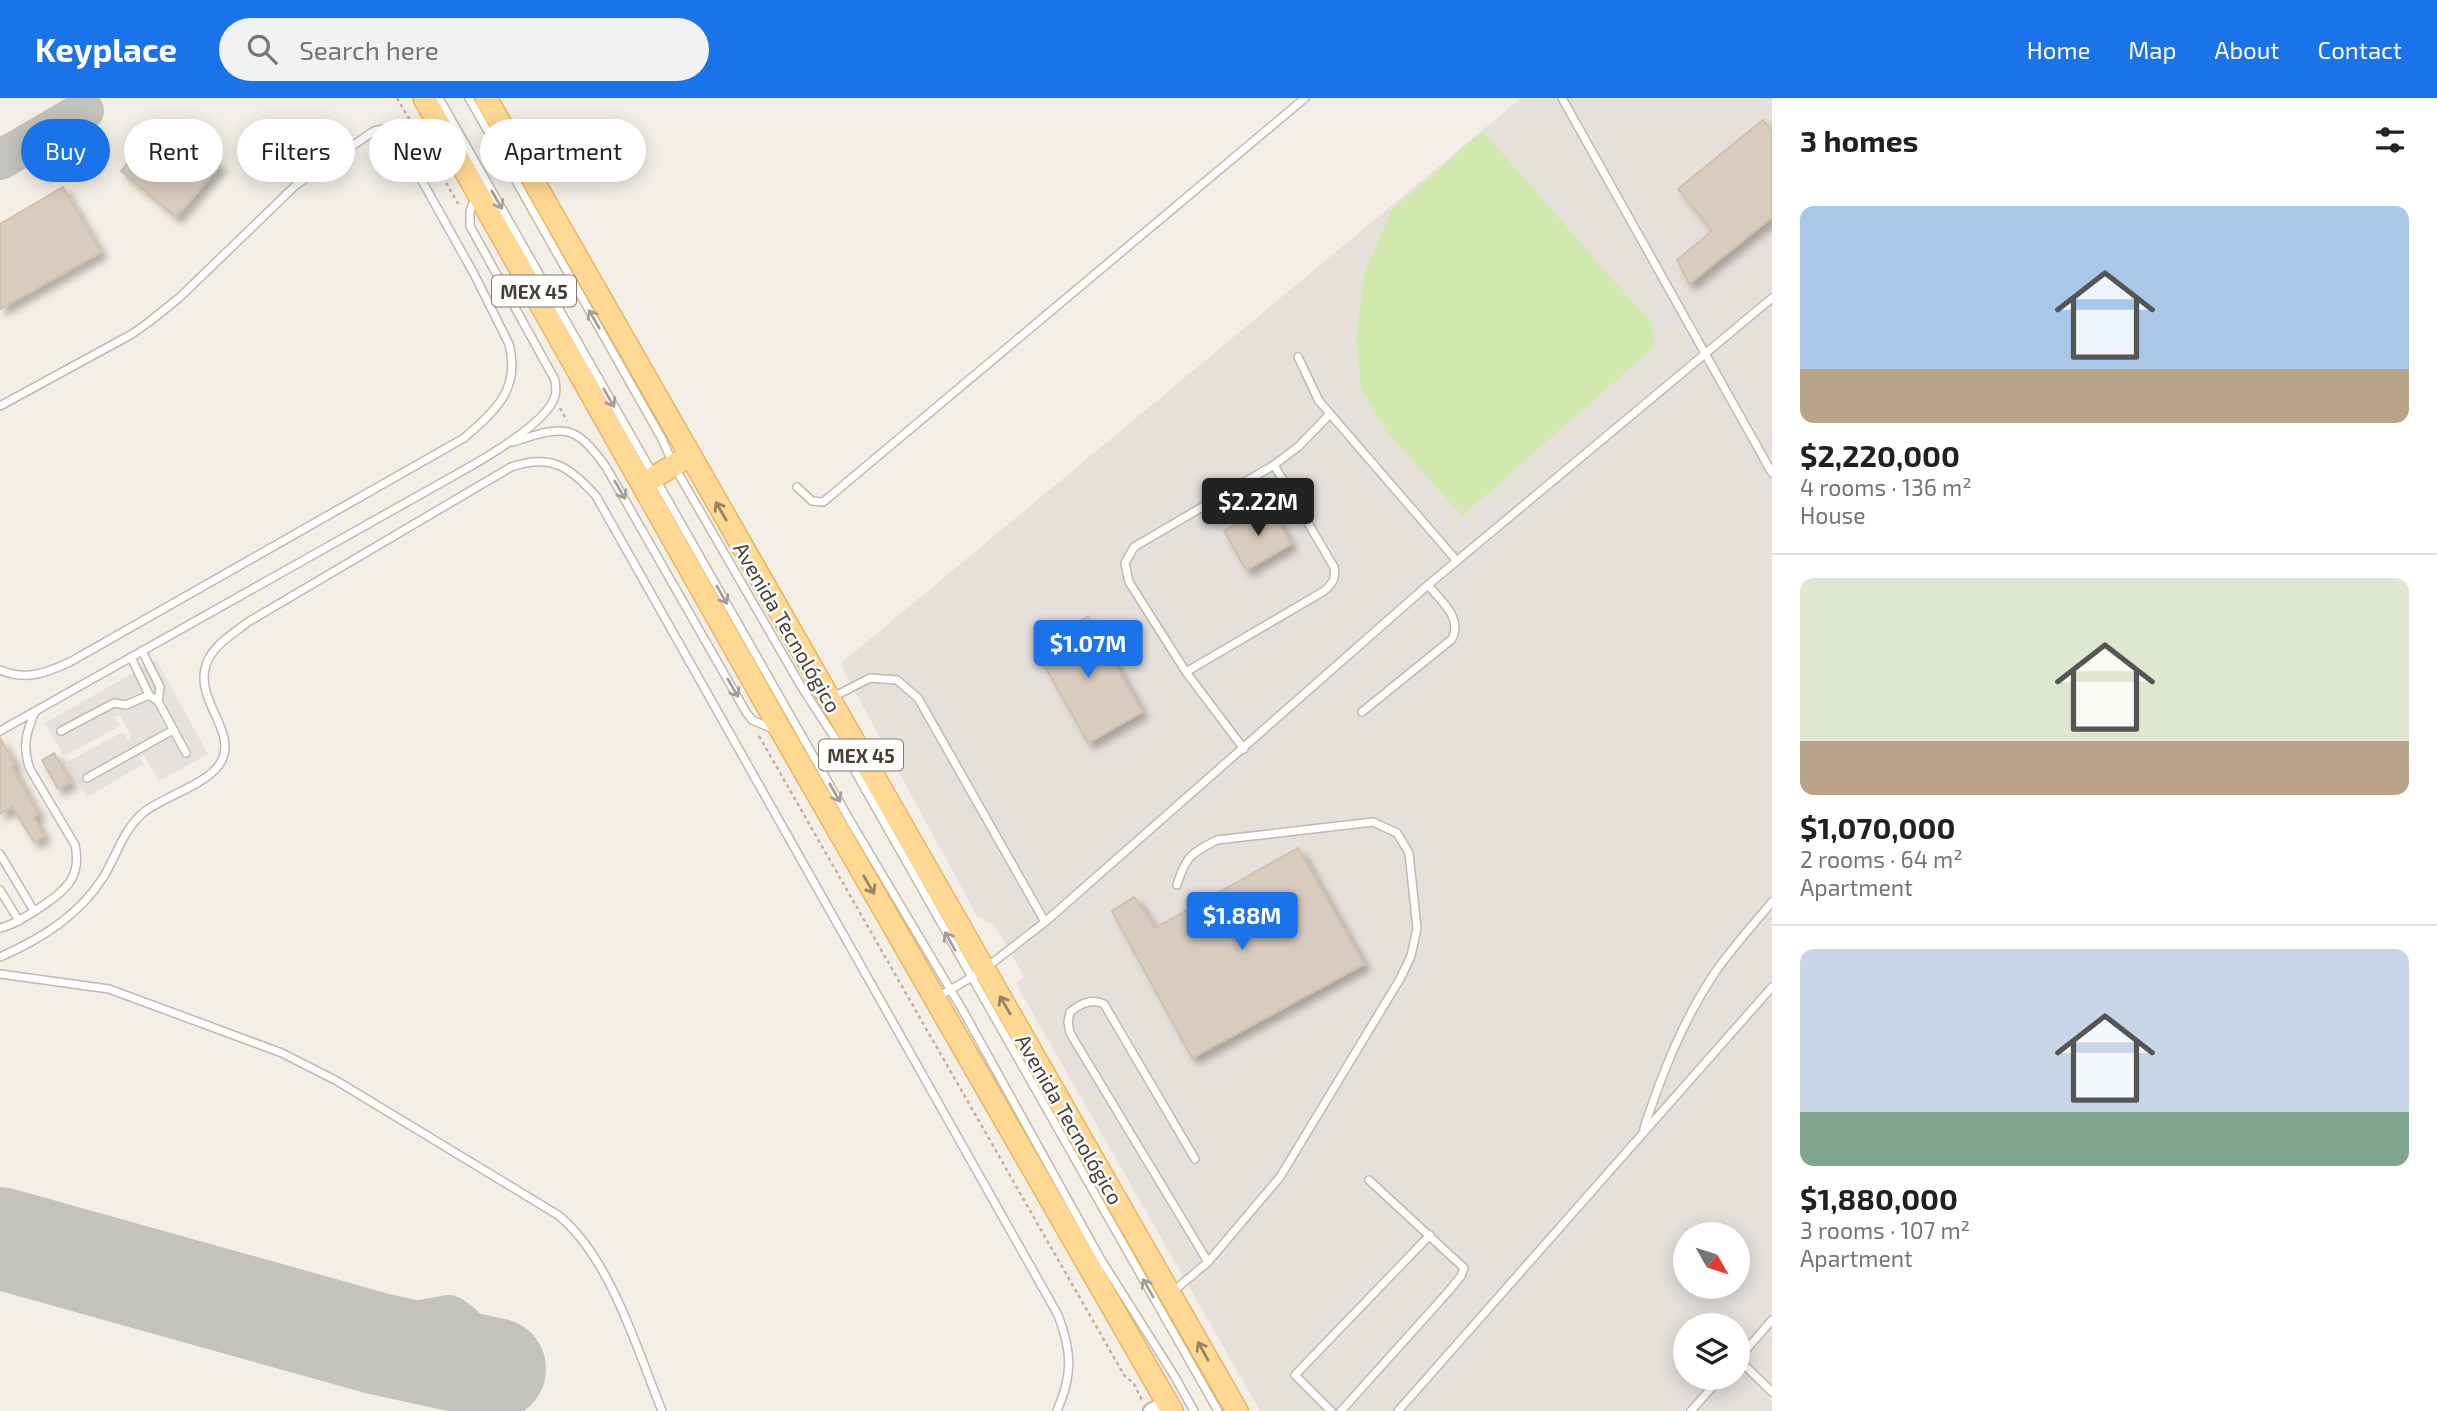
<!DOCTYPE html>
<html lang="en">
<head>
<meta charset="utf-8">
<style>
  :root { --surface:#fff; --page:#f2f2f2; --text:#202124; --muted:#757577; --line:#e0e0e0; --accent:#1a73e8 }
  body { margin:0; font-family:"Exo 2",sans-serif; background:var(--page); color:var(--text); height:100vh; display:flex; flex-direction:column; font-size:26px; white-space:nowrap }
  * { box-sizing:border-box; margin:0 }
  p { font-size:23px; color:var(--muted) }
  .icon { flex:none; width:38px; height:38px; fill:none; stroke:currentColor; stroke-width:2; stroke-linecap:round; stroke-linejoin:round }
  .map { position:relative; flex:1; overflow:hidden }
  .drawer { display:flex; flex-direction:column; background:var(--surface); width:665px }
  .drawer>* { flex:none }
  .hud { position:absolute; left:21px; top:21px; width:665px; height:63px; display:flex; gap:14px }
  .needle { width:46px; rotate:129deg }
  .fabs { position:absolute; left:1673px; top:1124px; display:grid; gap:14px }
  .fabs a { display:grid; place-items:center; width:77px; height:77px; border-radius:50%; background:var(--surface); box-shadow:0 4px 18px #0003; font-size:35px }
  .price { position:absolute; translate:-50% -60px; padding:0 16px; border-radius:7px; background:var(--accent); color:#fff; font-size:23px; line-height:46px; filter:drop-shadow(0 2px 4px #0008) }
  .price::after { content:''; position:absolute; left:50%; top:42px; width:21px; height:16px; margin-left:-10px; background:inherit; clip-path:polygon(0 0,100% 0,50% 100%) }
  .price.on { background:#222; color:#fff }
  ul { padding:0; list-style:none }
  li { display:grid; align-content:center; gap:14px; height:371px; padding:0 28px }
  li+li { border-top:2px solid var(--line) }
  li span { display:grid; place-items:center; height:217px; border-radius:14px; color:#555 }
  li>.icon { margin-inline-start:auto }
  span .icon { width:126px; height:126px; fill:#fffc; stroke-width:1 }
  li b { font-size:30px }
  h2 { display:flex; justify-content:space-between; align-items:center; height:84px; padding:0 28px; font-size:30px }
  .tag { padding:0 24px; border-radius:32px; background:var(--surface); box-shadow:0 4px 18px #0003; font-size:24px; line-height:63px }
  .tag.on { background:var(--accent); color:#fff }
  header { display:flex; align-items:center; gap:42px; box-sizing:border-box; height:98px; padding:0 35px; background:var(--accent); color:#fff }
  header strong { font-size:33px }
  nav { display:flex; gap:38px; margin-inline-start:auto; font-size:24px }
  .search { width:490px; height:63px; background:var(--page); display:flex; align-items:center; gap:18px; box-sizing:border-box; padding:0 24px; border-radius:38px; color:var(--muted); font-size:26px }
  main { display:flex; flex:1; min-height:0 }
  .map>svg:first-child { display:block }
</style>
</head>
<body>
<header>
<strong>Keyplace</strong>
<div class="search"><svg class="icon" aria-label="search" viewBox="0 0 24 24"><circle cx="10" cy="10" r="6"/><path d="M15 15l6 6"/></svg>Search here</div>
<nav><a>Home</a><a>Map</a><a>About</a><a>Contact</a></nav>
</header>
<main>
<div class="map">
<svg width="1772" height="1313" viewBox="0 0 1772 1313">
  <defs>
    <filter id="shadow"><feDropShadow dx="6" dy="6" stdDeviation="3.5" flood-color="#0004"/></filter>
  </defs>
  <rect width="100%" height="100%" fill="#f3efe6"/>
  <!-- industrial -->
  <path fill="#e6e0db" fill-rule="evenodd" d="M1521 0H1772V1313H1260L1016 886 1024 878 994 827 977 818 840 566ZM1685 1136H1738V1188H1685ZM1685 1227H1738V1279H1685Z"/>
  <!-- green -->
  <polygon fill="#d2e9ad" points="1483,33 1652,226 1654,249 1462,418 1386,333 1361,289 1356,240 1365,174 1391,113"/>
  <!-- parking -->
  <polygon fill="#e4e1de" points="156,562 208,656 159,683 144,657 140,659 144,666 87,699 67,664 123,634 129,644 131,636 120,618 114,618 120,628 64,658 45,625"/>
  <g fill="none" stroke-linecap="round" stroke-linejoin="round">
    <!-- taxiway -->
    <g stroke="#c4c2be" stroke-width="40">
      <polyline points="0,62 84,13"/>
      <path d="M343 1236 449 1217C495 1240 468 1303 425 1285 407 1278 392 1259 379 1246"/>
    </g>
    <!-- runway -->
    <polyline stroke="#c4c2be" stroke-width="102" points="0,1140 379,1246 495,1271"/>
  </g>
  <!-- building -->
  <g fill="#d8ccbe" stroke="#d0c1ae" stroke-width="2" filter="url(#shadow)">
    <polygon points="166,22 220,67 176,119 121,73"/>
    <polygon points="1763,22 1772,33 1772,119 1689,186 1677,162 1712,133 1678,91"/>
    <polygon points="63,89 101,154 0,211 0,126"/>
    <polygon points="1269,407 1291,446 1246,472 1224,433"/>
    <polygon points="1088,518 1142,614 1088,645 1034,549"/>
    <polygon points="0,640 15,667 12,669 38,715 34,720 44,738 34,744 12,709 0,716"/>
    <polygon points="54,655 71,684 58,691 42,662"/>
    <polygon points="1298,750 1364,866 1192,960 1112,813 1134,799 1155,830"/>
  </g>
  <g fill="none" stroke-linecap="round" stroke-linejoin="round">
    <defs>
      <g id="service">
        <polyline points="439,0 852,726 962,911 1100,1160 1175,1279 1194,1313"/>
        <polyline points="469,0 662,341 674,368 801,588 847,659 1218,1313"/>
        <polyline points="1562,0 1772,375"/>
        <polyline points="1298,259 1319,303 1457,463"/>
        <path d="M0 308 132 236 149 224 180 199 296 87 374 33 383 31 397 38 474 176 509 246C521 291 495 313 464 340L70 564C46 575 26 583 0 572"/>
        <path d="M513 344C563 328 574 324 606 369L746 614 752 622 773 631"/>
        <polyline points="797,389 812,403 823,404 828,400 1305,0"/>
        <polyline points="142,553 160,589 158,603"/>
        <polyline points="131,559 149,597 158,603 186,655"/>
        <polyline points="1186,574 1129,484 1125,465 1134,449 1274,367"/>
        <polyline points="831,600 870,580 897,582 918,600 1045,824"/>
        <path d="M1362 614 1452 541C1463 520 1441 503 1428 487"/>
        <path d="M0 633 464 372C487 359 548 324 555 298 557 293 555 287 555 282L470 128V113L475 101"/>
        <polyline points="61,633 114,605 126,607 149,597"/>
        <path d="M1244 651 1186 574 1324 493C1333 485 1336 481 1334 469L1274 367 1299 348 1330 316"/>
        <polyline points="87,680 173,632"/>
        <polyline points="0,756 34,813"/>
        <polyline points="0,792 19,823"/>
        <path d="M0 830C14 827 23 820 35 813 61 795 83 783 75 747L30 671C22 650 26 634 35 614"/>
        <path d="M0 859C41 841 80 817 104 778 117 757 123 732 143 715 163 698 211 686 222 662 237 630 189 598 209 560 217 545 234 535 248 524L511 369C551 355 570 369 596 398L1058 1217C1072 1254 1073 1276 1057 1313"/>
        <polyline points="987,869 1045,824 1428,487 1772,200"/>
        <path d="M0 876 109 891 282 955 337 983 558 1117C610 1159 637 1251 662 1313"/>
        <polyline points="936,900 974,878"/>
        <path d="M1644 1030C1662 976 1682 924 1714 876 1731 851 1752 828 1772 804"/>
        <path d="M1195 1061 1104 906C1091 900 1080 906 1070 914L1068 924 1070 935 1208 1164"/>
        <path d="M1171 1195 1208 1164 1280 1079 1400 881 1411 858 1417 830 1409 755 1397 735 1373 724 1217 742C1190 756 1186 758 1177 787"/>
        <polyline points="1738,1261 1772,1222"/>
        <polyline points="1738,1261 1772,1294"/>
        <polyline points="1331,1313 1295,1277 1430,1137"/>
        <polyline points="1341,1313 1448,1194 1461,1178 1464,1170 1369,1082"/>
        <polyline points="1398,1313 1772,889"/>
        <polyline points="1691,1313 1721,1279"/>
      </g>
      <polyline id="minor" points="1151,1313 1167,1304"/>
      <g id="primary">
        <polyline points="424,0 783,636 1172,1313"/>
        <polyline points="486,0 1237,1313"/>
        <polyline points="643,386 689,358"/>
      </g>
    </defs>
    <!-- service casing -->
    <use href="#service" stroke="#c2b9ab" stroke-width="10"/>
    <!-- minor casing -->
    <use href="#minor" stroke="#c2b9ab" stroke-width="18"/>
    <!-- primary casing -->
    <use href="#primary" stroke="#e7b660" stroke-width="24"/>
    <!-- path -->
    <g stroke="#c1b199" stroke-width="2.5" stroke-dasharray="3.5 3.5" stroke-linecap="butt">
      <polyline points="397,0 460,109"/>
      <polyline points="560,310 567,323"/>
      <polyline points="759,638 1124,1277 1134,1286 1142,1302"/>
    </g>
    <!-- service -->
    <use href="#service" stroke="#fff" stroke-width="7"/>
    <!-- minor -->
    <use href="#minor" stroke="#fff" stroke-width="14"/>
    <!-- primary -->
    <use href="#primary" stroke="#ffd993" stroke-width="21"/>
  </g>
  <!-- one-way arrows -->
  <defs><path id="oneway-shaft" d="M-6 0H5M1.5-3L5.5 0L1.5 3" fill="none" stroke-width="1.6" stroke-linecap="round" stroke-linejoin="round" transform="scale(1.75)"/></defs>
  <g stroke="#a29f9a">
    <use href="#oneway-shaft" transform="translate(497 102) rotate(60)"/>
    <use href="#oneway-shaft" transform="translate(594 221) rotate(-120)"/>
    <use href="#oneway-shaft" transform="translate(609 300) rotate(60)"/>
    <use href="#oneway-shaft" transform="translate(620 392) rotate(60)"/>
    <use href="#oneway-shaft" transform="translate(722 497) rotate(60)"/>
    <use href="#oneway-shaft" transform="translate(733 590) rotate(60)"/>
    <use href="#oneway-shaft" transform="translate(835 695) rotate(60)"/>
    <use href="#oneway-shaft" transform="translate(950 843) rotate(-119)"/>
    <use href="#oneway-shaft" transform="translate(1148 1190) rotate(-120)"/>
  </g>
  <g stroke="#99845f">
    <use href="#oneway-shaft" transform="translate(721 413) rotate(-120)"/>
    <use href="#oneway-shaft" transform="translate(869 787) rotate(60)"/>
    <use href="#oneway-shaft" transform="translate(1005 907) rotate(-120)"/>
    <use href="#oneway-shaft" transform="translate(1203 1253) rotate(-119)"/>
  </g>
  <g text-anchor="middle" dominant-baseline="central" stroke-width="5" stroke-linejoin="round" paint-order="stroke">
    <!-- shield labels -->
    <g fill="#fff" stroke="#7e7972" stroke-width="2">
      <rect x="492" y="177.5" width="84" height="31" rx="5"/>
      <rect x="819" y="641.5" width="84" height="31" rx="5"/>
    </g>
    <g font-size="19" font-weight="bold" fill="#463f35">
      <text x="534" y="193">MEX 45</text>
      <text x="861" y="657">MEX 45</text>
    </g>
    <!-- street labels -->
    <g font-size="21" fill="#463f35" stroke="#fff">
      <text transform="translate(788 529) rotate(60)">Avenida Tecnológico</text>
      <text transform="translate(1070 1021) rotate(60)">Avenida Tecnológico</text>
    </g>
  </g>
</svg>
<div class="fabs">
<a><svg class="needle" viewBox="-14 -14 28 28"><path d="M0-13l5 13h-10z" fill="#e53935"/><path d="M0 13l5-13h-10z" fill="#757577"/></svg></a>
<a><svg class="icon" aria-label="layers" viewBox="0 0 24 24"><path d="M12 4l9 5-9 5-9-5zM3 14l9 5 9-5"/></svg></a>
</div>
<b class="price on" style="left:1258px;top:440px">$2.22M</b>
<b class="price" style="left:1088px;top:582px">$1.07M</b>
<b class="price" style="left:1242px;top:854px">$1.88M</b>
<div class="hud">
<a class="tag on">Buy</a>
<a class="tag">Rent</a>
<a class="tag">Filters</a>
<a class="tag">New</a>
<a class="tag">Apartment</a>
</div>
</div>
<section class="drawer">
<h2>3 homes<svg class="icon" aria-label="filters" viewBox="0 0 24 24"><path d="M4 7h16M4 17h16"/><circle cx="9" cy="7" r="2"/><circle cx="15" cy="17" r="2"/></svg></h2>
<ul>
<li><span style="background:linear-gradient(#a9c7e8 75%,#b9a48a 0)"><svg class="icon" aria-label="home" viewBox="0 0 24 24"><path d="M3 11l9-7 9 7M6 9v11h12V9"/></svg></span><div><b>$2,220,000</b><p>4 rooms · 136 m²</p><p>House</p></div></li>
<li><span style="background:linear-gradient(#dfe7d0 75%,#b9a48a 0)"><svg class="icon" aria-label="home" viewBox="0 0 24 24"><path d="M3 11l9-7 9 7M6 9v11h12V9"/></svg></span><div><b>$1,070,000</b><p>2 rooms · 64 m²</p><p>Apartment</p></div></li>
<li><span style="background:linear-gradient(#c9d6e8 75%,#7fa58c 0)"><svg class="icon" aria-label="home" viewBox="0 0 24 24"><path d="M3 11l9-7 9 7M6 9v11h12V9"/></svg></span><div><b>$1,880,000</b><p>3 rooms · 107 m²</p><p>Apartment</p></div></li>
</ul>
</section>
</main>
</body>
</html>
